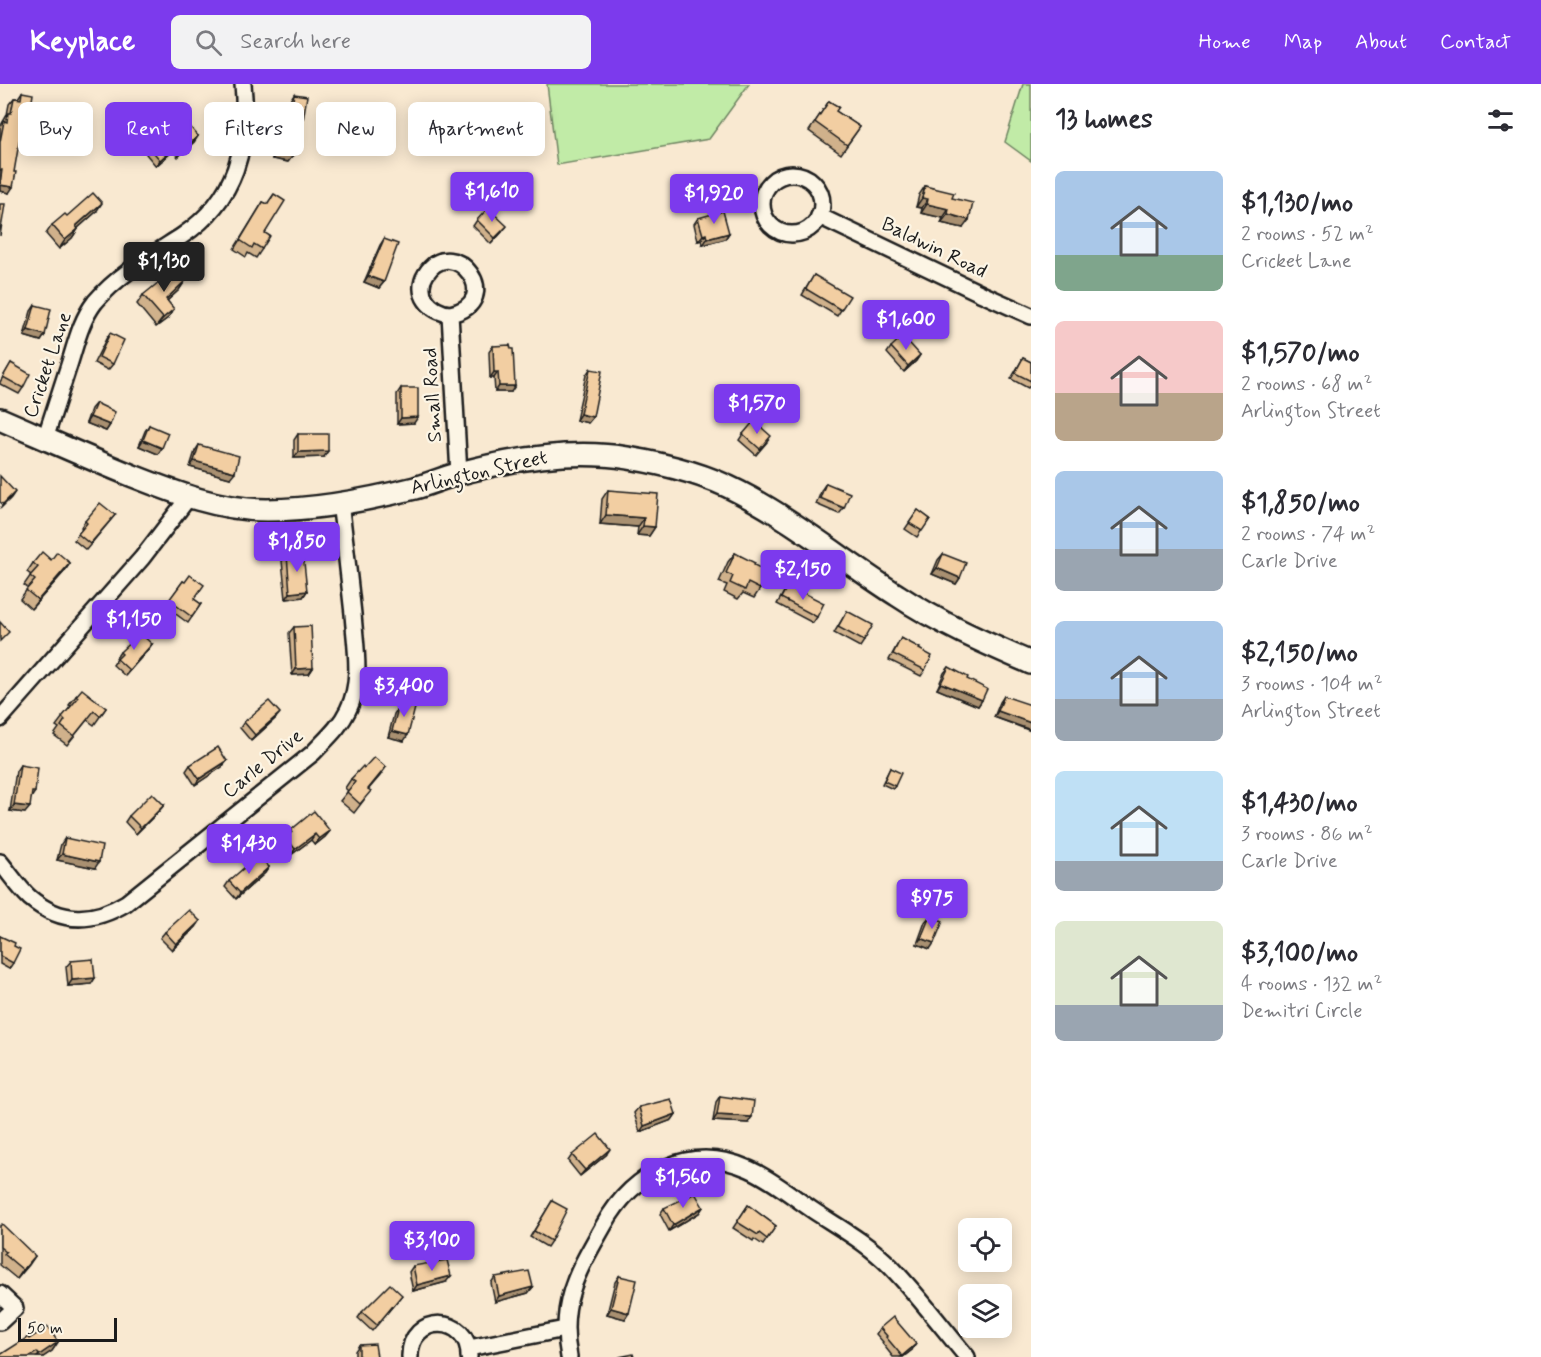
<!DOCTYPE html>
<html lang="en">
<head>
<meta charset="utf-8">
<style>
  :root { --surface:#fff; --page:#f2f2f3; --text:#2b2b33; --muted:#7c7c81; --accent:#7c3aed }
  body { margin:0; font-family:Mynerve,sans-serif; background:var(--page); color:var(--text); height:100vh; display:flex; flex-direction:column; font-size:22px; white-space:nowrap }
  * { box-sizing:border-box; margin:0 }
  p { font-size:20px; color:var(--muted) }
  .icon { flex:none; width:33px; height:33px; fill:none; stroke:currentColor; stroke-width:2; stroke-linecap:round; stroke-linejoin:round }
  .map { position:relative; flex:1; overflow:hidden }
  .sheet { display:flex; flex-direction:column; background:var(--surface); width:510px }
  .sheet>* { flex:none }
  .hud { position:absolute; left:18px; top:18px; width:570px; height:54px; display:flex; gap:12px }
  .fabs { position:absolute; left:958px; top:1134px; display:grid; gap:12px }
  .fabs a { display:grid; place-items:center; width:54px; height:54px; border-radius:9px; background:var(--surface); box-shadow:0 3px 15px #0003; font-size:30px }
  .scale { position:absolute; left:18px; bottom:15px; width:99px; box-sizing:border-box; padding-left:6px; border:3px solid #1c1c1c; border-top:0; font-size:16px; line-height:21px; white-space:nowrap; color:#1c1c1c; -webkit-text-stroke:4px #fcf5e5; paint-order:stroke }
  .price { position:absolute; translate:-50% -51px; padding:0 14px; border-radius:6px; background:var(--accent); color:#fff; font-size:20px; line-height:39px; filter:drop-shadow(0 2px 3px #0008) }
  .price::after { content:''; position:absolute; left:50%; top:36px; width:18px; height:14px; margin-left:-9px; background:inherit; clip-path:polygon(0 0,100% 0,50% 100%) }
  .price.on { background:#222; color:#fff }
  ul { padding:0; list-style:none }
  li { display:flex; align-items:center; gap:18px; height:150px; padding:0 24px }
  li span { display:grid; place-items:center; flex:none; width:168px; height:120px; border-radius:9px; color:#555 }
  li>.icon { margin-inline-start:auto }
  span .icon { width:72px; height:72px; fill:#fffc; stroke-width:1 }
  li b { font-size:26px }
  h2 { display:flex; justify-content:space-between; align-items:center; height:72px; padding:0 24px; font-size:26px }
  .chip { padding:0 21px; border-radius:9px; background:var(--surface); box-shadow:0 3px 15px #0003; font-size:21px; line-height:54px }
  .chip.on { background:var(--accent); color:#fff }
  header { display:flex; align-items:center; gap:36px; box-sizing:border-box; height:84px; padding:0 30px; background:var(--accent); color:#fff }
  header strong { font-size:28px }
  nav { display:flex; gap:33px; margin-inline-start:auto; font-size:21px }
  .search { width:420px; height:54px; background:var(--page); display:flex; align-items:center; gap:15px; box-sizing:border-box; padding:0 21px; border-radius:9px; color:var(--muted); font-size:22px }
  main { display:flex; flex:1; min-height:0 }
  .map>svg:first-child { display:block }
</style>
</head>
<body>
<header>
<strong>Keyplace</strong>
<div class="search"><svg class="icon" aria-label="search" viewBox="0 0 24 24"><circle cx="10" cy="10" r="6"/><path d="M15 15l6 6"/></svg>Search here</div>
<nav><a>Home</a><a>Map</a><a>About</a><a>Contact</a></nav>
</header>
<main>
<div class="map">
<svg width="1031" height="1273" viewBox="0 0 1031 1273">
  <rect width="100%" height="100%" fill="#f9e9d1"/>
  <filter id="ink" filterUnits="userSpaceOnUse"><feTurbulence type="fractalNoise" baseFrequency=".0167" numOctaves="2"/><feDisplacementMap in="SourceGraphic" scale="12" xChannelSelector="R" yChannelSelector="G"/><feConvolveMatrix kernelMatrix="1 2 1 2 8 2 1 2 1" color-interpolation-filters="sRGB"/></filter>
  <g filter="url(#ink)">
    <!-- green -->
    <g fill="#c1eba7" stroke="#6e8462" stroke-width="1.5">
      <polygon points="547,0 749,0 709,55 557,81"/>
      <polygon points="1023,0 1031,0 1031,77 1005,58"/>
    </g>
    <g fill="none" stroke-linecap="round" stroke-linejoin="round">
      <defs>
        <g id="street">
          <circle cx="792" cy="120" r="30"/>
          <polyline points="819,132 982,210 1031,232"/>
          <path d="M450 230C430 228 414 209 426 190 453 147 508 218 450 230L459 390"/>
          <path d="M45 355C53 330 61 306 69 281 76 259 81 236 95 218 119 190 151 172 182 152 237 115 249 62 243 0"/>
          <polyline points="0,635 142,474 189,413"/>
          <path d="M0 778C10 790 19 804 30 814 61 840 93 839 126 819L313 669C326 655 340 643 348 626 363 597 355 561 353 530 349 493 345 456 340 419"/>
          <polyline points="0,1210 15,1224 0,1238"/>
          <polyline points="469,1264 565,1245"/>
          <path d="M410 1273C409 1229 470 1230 469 1273"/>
          <path d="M569 1273C558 1218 578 1187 604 1141 633 1088 691 1059 749 1085 772 1095 793 1113 814 1127 840 1144 869 1160 891 1183 918 1211 942 1243 967 1273"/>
        </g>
        <path id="secondary" d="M0 335C44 354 88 374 133 392 176 409 220 426 267 426 316 426 367 416 415 404 429 400 443 394 457 390 511 375 572 365 628 374 665 380 705 390 739 408 794 436 845 478 897 511 939 539 985 559 1031 579"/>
      </defs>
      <!-- street casing -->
      <use href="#street" stroke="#1c1c1c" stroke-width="20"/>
      <!-- secondary casing -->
      <use href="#secondary" stroke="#1c1c1c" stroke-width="26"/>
      <!-- street -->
      <use href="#street" stroke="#fcf5e5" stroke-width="15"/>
      <!-- secondary -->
      <use href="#secondary" stroke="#fcf5e5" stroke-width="21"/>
    </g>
    <!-- wall -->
    <g fill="#d0b18b" stroke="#1c1c1c" stroke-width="1.5">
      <polygon points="22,8 28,42 24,48 21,47 9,109 0,107 0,43 7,31 9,20 14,14 18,14"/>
      <polygon points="294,10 295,69 288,78 272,75 275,57 284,44 288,19"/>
      <polygon points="829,17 836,27 860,43 841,70 809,47"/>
      <polygon points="198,52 194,58 178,73 173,67 156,82 146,70 150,64 171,53"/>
      <polygon points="925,102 952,114 963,144 941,139 943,134 921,129 922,124 916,123 919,111"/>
      <polygon points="274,110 265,149 262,165 256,174 248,169 246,173 234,165 263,118 267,120"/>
      <polygon points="96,128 78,144 78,145 72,154 59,165 46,150 52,141 67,132"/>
      <polygon points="698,134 729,149 725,155 703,161 702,156 698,157 694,140"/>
      <polygon points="477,136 502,148 491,160 473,142"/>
      <polygon points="384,155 384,198 379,204 364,198 380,161"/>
      <polygon points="814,191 841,226 837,232 802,211"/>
      <polygon points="185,197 179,206 167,217 168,234 156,243 137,220 143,211"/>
      <polygon points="35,221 45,251 41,257 24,252 31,227"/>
      <polygon points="110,249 113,280 108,286 94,279 106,255"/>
      <polygon points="493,262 511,308 495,308 494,294 490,294 489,268"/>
      <polygon points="891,263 920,271 916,277 904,288 887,269"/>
      <polygon points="1023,274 1031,278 1031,300 1028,304 1011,295"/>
      <polygon points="11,279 23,304 19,310 0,300 0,298"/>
      <polygon points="590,285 593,333 588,339 576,336 586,291"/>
      <polygon points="401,304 414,339 397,340 397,310"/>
      <polygon points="96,319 110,341 106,347 86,339 91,325"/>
      <polygon points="149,341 158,370 139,362 145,347"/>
      <polygon points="298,350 324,373 294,374 294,356"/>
      <polygon points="743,350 767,358 756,371 739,356"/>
      <polygon points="199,361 230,394 190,383 195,367"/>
      <polygon points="826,399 844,424 839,430 816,420 822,405"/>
      <polygon points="608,406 655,443 649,452 637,451 638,443 600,440 602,415"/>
      <polygon points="918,426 930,435 917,453 905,445"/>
      <polygon points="115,431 86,466 74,456 82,445 81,443 85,437"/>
      <polygon points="735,469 754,481 760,505 754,514 743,509 738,515 724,508 727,501 719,498 728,478"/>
      <polygon points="943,470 960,494 956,500 932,490 938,476"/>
      <polygon points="287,471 307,507 303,513 286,515 282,477"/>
      <polygon points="51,476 70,479 64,488 31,525 20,515 28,504 24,501 31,491 27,488 33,479"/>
      <polygon points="183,497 194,515 201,520 188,539 165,522"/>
      <polygon points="788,501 817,533 813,539 777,520"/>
      <polygon points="847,527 864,557 860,563 834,549"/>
      <polygon points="294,543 313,584 309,590 292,591 289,549"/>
      <polygon points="901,554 919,565 925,586 921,592 889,576"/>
      <polygon points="152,560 125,592 113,581 117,575 116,574 120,568"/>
      <polygon points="949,583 967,595 982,616 978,622 937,605 944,589"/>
      <polygon points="76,612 106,624 94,641 87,636 67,661 54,651 59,644 56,642 71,622 69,621"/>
      <polygon points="1004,612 1031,647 994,633 1000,618"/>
      <polygon points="403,616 404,657 388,653 394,630"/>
      <polygon points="275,635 251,657 240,644 244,638"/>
      <polygon points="227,677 222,683 195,701 186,687 190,681"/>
      <polygon points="20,681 35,708 31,714 25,729 10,727 16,687"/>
      <polygon points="386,683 368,705 364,716 354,729 340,717 348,707 345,704 351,695 364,684"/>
      <polygon points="890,684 895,702 893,705 882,700"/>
      <polygon points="164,721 159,727 136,750 125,738 129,732"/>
      <polygon points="291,746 330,747 325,753 315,761 311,756 291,771 282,759"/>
      <polygon points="65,754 95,784 57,776 61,760"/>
      <polygon points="255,778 269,783 265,789 236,815 225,803 229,797"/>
      <polygon points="930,832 930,865 917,860 925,838"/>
      <polygon points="200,837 196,843 172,866 160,854 165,848"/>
      <polygon points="0,852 14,862 13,879 9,885 0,880"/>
      <polygon points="71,877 95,894 91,900 68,902 66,883"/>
      <polygon points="720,1012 748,1039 713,1037 716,1018"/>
      <polygon points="639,1023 676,1030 672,1036 640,1048 634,1029"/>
      <polygon points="572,1071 606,1071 580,1092 568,1077"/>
      <polygon points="552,1117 551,1157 547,1163 530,1153"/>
      <polygon points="748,1121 776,1142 763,1161 754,1155 753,1157 733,1144"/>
      <polygon points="703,1123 699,1129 669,1147 660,1130 664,1124"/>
      <polygon points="0,1142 35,1172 17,1195 0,1181"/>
      <polygon points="413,1182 446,1198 413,1207 409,1188"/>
      <polygon points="619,1192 625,1235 607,1230 615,1198"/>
      <polygon points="495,1193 533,1203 528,1209 495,1218 491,1199"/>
      <polygon points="402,1211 372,1247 358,1234 362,1228"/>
      <polygon points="880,1244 912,1266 903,1273 893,1273 882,1259 883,1258 876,1250"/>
      <polygon points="29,1255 58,1258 52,1267 43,1273 0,1273"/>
      <polygon points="359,1261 377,1273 355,1273 355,1267"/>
    </g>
    <!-- shaded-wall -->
    <g fill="#a99071" stroke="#1c1c1c" stroke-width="1.5">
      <polygon points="22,41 28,42 24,48 18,47"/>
      <polygon points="198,52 194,58 178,73 182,67"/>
      <polygon points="296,59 299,60 293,69 295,69 288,78 272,75 278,66"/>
      <polygon points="177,61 173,67 156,82 160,76"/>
      <polygon points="0,101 13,103 9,109 0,107"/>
      <polygon points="922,114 928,115 922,124 916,123"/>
      <polygon points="102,119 96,128 70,151 76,142"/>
      <polygon points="927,120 949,125 943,134 921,129"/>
      <polygon points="948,130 969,136 963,144 941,139"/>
      <polygon points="507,142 502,148 491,160 495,154"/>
      <polygon points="78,145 72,154 59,165 65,156"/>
      <polygon points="729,149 725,155 703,161 707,155"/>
      <polygon points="706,150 702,156 698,157 703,151"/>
      <polygon points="368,192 384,198 379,204 364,198"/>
      <polygon points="185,197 179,206 159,224 166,215"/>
      <polygon points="174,225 168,234 156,243 163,234"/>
      <polygon points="28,246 45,251 41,257 24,252"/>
      <polygon points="920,271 916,277 904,288 908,282"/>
      <polygon points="494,288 498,288 494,294 490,294"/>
      <polygon points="499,302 515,302 511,308 495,308"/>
      <polygon points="580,330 593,333 588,339 576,336"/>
      <polygon points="90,333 110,341 106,347 86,339"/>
      <polygon points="418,333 414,339 397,340 401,334"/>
      <polygon points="143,356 162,364 158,370 139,362"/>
      <polygon points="328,367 324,373 294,374 298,368"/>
      <polygon points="194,377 235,388 230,394 190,383"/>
      <polygon points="15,408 11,414 0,425 3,420"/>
      <polygon points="606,431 644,434 638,443 600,440"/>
      <polygon points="643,442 655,443 649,452 637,451"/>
      <polygon points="70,479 64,488 31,525 38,516"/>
      <polygon points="937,484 960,494 956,500 932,490"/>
      <polygon points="307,507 303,513 286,515 290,509"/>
      <polygon points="152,560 148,566 125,592 129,586"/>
      <polygon points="313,584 309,590 292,591 296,585"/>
      <polygon points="941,599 982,616 978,622 937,605"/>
      <polygon points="998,627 1031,639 1031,646 994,633"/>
      <polygon points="280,629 275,635 251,657 255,651"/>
      <polygon points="392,647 408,651 404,657 388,653"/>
      <polygon points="227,677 222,683 195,701 199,695"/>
      <polygon points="386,683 380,692 361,714 368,705"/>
      <polygon points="14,721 30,723 25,729 10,727"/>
      <polygon points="164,721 159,727 136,750 141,744"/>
      <polygon points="330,747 325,753 315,761 319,755"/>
      <polygon points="315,750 311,756 291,771 295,765"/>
      <polygon points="62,770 99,778 95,784 57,776"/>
      <polygon points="269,783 265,789 236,815 240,809"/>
      <polygon points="200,837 196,843 172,866 176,860"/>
      <polygon points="921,854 934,859 930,865 917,860"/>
      <polygon points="95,894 91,900 68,902 72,896"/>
      <polygon points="676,1030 672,1036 640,1048 644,1042"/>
      <polygon points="717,1031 752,1033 748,1039 713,1037"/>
      <polygon points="610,1065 606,1071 580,1092 585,1086"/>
      <polygon points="703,1123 699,1129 669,1147 673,1141"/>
      <polygon points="35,1172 29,1181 17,1195 23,1186"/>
      <polygon points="451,1192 446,1198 413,1207 417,1201"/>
      <polygon points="533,1203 528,1209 495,1218 499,1212"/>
      <polygon points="611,1224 629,1229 625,1235 607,1230"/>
      <polygon points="58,1258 52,1267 43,1273 37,1273 39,1271"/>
      <polygon points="916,1260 912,1266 903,1273 901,1273"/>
    </g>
    <!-- building -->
    <g fill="#f2cea2" stroke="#1c1c1c" stroke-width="1.5">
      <polygon points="22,8 33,10 28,42 22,41 14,88 16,88 13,103 0,101 2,86 0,86 0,58 4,37 7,38 8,29 11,29 14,14 21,15"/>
      <polygon points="294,10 307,12 299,60 296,59 295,69 278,66 281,48 285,48 287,39 289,40"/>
      <polygon points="829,17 839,23 836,27 860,43 847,61 815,38"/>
      <polygon points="187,39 198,52 182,67 177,61 160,76 150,64 167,49 171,53"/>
      <polygon points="925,102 954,109 952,114 973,119 969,136 948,130 949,125 927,120 928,115 922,114"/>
      <polygon points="93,109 102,119 76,142 78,145 65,156 52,141 65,130 67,132"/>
      <polygon points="274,110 285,117 265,149 270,152 262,165 254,160 252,164 240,156 263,118 268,120"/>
      <polygon points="0,120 5,120 0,152"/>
      <polygon points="488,124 507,142 495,154 477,136"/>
      <polygon points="723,127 729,149 707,155 706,150 703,151 698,134"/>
      <polygon points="384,155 398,160 384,198 368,192"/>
      <polygon points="175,185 185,197 166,215 174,225 163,234 143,211"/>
      <polygon points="814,191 850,212 841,226 806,205"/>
      <polygon points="35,221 51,225 45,251 28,246"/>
      <polygon points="110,249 124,256 113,280 99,273"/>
      <polygon points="903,252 920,271 908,282 891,263"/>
      <polygon points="510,261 511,265 513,265 515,302 499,302 498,288 494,288 493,262"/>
      <polygon points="1023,274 1031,278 1031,297 1015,289"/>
      <polygon points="11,279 30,290 23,304 3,293"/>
      <polygon points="590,285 602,287 593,333 580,330"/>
      <polygon points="401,304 418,304 418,333 401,334"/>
      <polygon points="96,319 115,328 110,341 90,333"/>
      <polygon points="754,337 771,352 760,365 743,350"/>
      <polygon points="149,341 168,349 162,364 143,356"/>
      <polygon points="298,350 328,350 328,367 298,368"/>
      <polygon points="199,361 239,372 235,388 194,377"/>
      <polygon points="0,392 15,408 3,420 0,418"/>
      <polygon points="826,399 850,409 844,424 820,414"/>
      <polygon points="608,406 658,410 655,443 643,442 644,434 606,431"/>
      <polygon points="100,419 115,431 90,460 78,450 87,439 85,437"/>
      <polygon points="918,426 930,435 922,447 909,439"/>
      <polygon points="42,468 51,476 57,468 70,479 38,516 26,506 35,496 30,492 38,483 33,479"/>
      <polygon points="303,469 307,507 290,509 287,471"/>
      <polygon points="735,469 755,479 754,481 768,488 760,505 748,499 745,506 730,499 733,492 726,489"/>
      <polygon points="943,470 966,479 960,494 937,484"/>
      <polygon points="190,491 204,501 194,515 201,520 192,533 169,516 183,497 185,498"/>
      <polygon points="788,501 824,519 817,533 781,514"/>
      <polygon points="847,527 873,541 864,557 838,543"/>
      <polygon points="0,538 9,548 0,557"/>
      <polygon points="311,542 313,584 296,585 294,543"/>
      <polygon points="140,549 152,560 129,586 117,575 122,570 120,568"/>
      <polygon points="901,554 920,564 919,565 932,572 925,586 893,570"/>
      <polygon points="949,583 968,593 967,595 987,605 982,616 941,599"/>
      <polygon points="82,605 106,624 100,632 94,627 74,652 61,642 65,636 62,633 78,614 76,612"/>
      <polygon points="1004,612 1031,621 1031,639 998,627"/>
      <polygon points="403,616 416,620 408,651 392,647 398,624 400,625"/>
      <polygon points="269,617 280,629 255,651 244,638"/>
      <polygon points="218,663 227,677 199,695 190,681"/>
      <polygon points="374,673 386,683 368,705 371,707 360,720 347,708 355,698 351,695 363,682 364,684"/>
      <polygon points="20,681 38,684 35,708 32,708 30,723 14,721"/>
      <polygon points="890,684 901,689 895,702 884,697"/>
      <polygon points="152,709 164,721 141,744 129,732"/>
      <polygon points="314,727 330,747 319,755 315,750 295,765 286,753 292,748 291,746"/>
      <polygon points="65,754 102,762 99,778 62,770"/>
      <polygon points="260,773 269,783 240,809 229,797 253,776 255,778"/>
      <polygon points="189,826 200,837 176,860 165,848"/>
      <polygon points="930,832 943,837 934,859 921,854"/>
      <polygon points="0,852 15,859 14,862 20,865 13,879 0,872"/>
      <polygon points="93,875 95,894 72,896 71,877"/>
      <polygon points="720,1012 754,1017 752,1033 717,1031"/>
      <polygon points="671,1015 676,1030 644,1042 639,1023"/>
      <polygon points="598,1050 610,1065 585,1086 572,1071"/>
      <polygon points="695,1109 703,1123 673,1141 664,1124"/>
      <polygon points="552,1117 567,1125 551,1157 534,1147"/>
      <polygon points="748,1121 776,1142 767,1155 759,1149 758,1151 737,1138"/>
      <polygon points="2,1140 35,1172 23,1186 4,1170 6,1168 0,1163 0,1142"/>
      <polygon points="447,1176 451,1192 417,1201 413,1182"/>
      <polygon points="529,1187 533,1203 499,1212 495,1193"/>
      <polygon points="619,1192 637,1196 629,1229 611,1224"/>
      <polygon points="390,1200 402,1211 377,1241 362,1228"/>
      <polygon points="893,1233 916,1260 902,1272 886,1253 887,1252 880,1244"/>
      <polygon points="48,1243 58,1258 39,1271 37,1268 29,1273 0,1273 0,1271 28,1253 29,1255"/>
      <polygon points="375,1260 377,1273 359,1273 359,1261"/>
      <polygon points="633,1270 634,1273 619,1273"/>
    </g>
  </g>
  <g text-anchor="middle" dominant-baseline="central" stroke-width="4.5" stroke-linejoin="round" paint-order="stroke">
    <!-- street labels -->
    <g font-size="20" fill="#1c1c1c" stroke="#fcf5e5">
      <text transform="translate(934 164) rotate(26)">Baldwin Road</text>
      <text transform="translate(48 281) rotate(-71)">Cricket Lane</text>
      <text transform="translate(433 311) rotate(-93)">Small Road</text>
      <text transform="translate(479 389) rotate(-13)">Arlington Street</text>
      <text transform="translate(263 680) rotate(-39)">Carle Drive</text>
    </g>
  </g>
</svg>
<div class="fabs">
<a><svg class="icon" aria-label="locate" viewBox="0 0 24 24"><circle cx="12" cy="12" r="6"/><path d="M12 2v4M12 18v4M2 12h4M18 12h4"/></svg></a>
<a><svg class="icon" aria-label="layers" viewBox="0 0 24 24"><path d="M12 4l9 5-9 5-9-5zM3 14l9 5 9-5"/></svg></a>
</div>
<div class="scale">50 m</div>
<b class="price" style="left:492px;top:139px">$1,610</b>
<b class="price" style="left:714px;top:141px">$1,920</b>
<b class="price on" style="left:164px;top:209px">$1,130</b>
<b class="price" style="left:906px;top:267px">$1,600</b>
<b class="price" style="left:757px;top:351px">$1,570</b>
<b class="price" style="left:297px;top:489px">$1,850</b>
<b class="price" style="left:803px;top:517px">$2,150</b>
<b class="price" style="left:134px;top:567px">$1,150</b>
<b class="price" style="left:404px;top:634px">$3,400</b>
<b class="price" style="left:249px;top:791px">$1,430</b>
<b class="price" style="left:932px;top:846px">$975</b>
<b class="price" style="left:683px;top:1125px">$1,560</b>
<b class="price" style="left:432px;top:1188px">$3,100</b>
<div class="hud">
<a class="chip">Buy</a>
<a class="chip on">Rent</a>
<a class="chip">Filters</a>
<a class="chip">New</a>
<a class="chip">Apartment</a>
</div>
</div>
<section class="sheet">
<h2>13 homes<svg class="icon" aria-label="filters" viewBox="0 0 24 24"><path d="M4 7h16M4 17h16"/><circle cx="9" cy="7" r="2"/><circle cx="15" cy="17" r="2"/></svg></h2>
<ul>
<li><span style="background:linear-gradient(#a9c7e8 70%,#7fa58c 0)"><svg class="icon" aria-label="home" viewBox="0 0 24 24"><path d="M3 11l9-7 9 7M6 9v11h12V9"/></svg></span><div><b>$1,130/mo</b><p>2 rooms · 52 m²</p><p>Cricket Lane</p></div></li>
<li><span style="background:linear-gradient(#f6c9c9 60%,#b9a48a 0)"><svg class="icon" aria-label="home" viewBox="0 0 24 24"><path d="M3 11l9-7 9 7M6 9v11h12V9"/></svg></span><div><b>$1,570/mo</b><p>2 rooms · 68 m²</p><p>Arlington Street</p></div></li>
<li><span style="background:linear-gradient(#a9c7e8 65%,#9aa5b1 0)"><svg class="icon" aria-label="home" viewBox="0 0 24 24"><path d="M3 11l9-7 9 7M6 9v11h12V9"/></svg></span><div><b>$1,850/mo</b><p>2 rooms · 74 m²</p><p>Carle Drive</p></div></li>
<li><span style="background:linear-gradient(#a9c7e8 65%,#9aa5b1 0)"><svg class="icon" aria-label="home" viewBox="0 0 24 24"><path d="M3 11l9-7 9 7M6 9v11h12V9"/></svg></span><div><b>$2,150/mo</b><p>3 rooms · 104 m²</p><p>Arlington Street</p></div></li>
<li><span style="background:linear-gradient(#bfe0f5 75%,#9aa5b1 0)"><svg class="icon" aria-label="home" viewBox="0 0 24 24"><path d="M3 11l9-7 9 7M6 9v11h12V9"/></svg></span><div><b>$1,430/mo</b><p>3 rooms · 86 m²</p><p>Carle Drive</p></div></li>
<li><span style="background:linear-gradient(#dfe7d0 70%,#9aa5b1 0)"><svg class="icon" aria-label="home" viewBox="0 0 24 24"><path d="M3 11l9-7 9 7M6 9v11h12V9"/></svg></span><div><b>$3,100/mo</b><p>4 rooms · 132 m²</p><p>Demitri Circle</p></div></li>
</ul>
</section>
</main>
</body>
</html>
